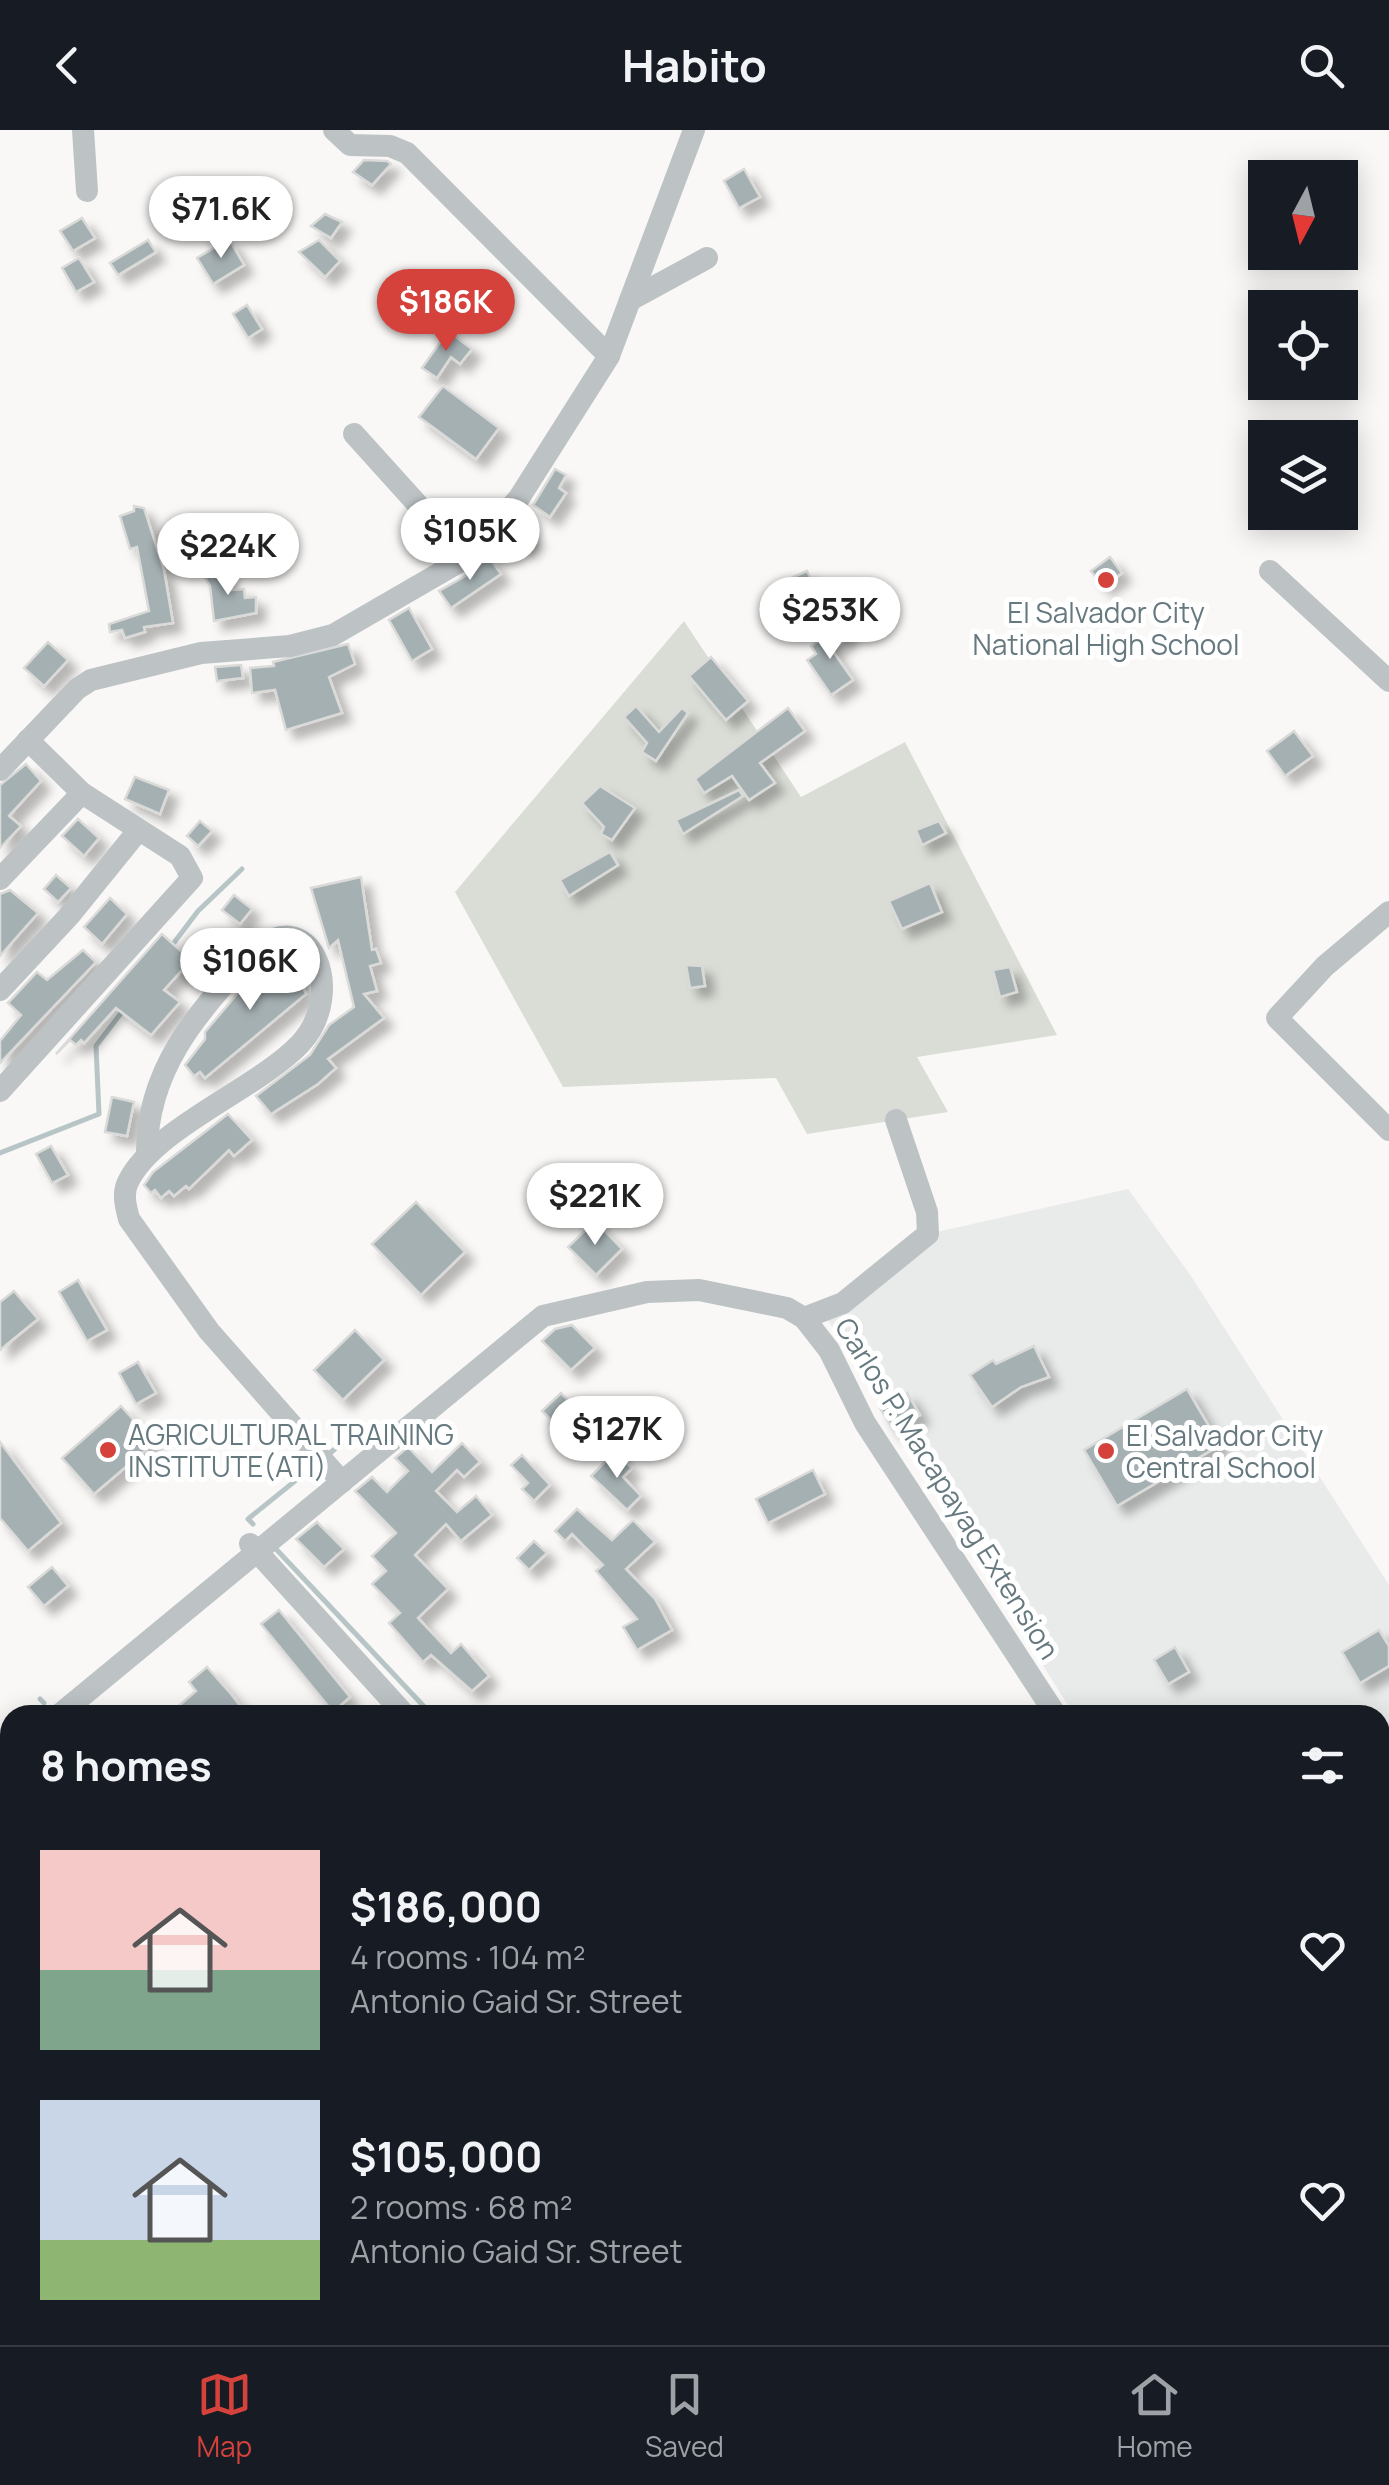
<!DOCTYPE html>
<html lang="en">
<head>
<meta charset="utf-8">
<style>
  :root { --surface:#171b24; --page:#242831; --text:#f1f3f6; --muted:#9ea1a6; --line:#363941; --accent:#d4423b }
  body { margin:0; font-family:Manrope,sans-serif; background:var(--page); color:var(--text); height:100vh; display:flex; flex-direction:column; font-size:38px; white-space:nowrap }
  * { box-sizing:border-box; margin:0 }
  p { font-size:32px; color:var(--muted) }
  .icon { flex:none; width:55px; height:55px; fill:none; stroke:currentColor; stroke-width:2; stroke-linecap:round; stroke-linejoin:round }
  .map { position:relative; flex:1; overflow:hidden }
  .drawer { position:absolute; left:0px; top:1575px; width:1390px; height:640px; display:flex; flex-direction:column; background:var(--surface); border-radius:30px 30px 0 0; box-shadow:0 5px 25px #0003 }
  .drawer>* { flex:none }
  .needle { width:65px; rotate:187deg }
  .buttons { position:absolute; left:1248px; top:30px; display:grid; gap:20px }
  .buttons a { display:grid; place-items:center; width:110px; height:110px; border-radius:0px; background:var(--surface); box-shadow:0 5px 25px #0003; font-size:50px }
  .price { position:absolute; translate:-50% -85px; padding:0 22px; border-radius:35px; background:#fff; color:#222; font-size:32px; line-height:65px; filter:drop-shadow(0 2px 5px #0008) }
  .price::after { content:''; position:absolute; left:50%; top:60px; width:30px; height:22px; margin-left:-15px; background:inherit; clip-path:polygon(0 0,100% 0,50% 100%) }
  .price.active { background:var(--accent); color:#fff }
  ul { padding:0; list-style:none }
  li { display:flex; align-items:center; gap:30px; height:250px; padding:0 40px }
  li span { display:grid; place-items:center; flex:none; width:280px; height:200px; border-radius:0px; color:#555 }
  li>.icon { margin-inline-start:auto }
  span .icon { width:120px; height:120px; fill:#fffc; stroke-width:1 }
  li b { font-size:42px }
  h2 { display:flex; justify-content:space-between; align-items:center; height:120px; padding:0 40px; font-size:42px }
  header { display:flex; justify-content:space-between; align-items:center; height:130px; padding:0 40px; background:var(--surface); font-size:45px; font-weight:700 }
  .menu { display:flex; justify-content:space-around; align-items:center; height:140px; border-top:2px solid var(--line); background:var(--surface); font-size:28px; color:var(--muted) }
  .menu a { display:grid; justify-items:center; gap:5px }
  .menu .active { color:var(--accent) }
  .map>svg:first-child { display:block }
</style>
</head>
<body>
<header><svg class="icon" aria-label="back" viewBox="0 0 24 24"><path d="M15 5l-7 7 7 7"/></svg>Habito<svg class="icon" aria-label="search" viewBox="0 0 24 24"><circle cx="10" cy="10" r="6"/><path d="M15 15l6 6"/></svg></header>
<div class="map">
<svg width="1389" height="2215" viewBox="0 0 1389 2215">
  <defs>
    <filter id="shadow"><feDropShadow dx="9" dy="9" stdDeviation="5" flood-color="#0004"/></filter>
  </defs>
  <rect width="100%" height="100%" fill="#f9f8f6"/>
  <!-- built -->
  <polygon fill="#e9eaea" points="1128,1059 1191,1146 1389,1455 1389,1657 1380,1661 1380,1585 1074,1585 826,1187 928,1104"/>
  <!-- green -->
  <g fill="#daddd6">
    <polygon points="684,491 801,667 905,612 1057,905 917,927 948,982 807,1004 776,948 563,957 455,762"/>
    <polygon points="10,1675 10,1964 0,1974 0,1677"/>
  </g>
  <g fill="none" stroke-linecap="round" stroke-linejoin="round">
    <!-- stream -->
    <g stroke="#b7c5c7" stroke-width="5">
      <polyline points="170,818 198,781 242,739"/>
      <polyline points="0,1023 99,984 96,916 125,878"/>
      <polyline points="329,1324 357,1300"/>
      <polyline points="253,1394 248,1389 316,1334"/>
      <polyline points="275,1418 432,1585"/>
      <polyline points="40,1569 44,1573"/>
    </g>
  </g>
  <!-- building -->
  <g fill="#a5b0b3" stroke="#dadad9" stroke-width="2.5" filter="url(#shadow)">
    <polygon points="364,30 387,31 391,34 372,55 353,42"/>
    <polygon points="744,39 760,67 739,78 724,51"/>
    <polygon points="325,84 342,92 331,108 311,96"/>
    <polygon points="82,88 95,108 73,121 60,101"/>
    <polygon points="229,109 244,135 213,154 197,128"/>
    <polygon points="148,110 156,122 118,145 110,133"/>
    <polygon points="319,110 340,131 325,147 299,122"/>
    <polygon points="79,128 94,152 76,162 62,138"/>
    <polygon points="247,175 262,199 248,208 233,184"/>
    <polygon points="448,201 472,219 460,234 451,227 437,248 422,238"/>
    <polygon points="443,256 499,298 476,329 419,287"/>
    <polygon points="555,339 566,345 559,358 566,363 550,387 533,375"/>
    <polygon points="134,376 144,378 164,440 173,493 144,497 145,502 125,508 122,500 110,502 109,494 149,481 137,417 130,419 120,386 134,381"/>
    <polygon points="518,392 535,408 525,420 507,404"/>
    <polygon points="488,426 501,444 451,478 439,461 474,441"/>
    <polygon points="1110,427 1122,443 1103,457 1091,441"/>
    <polygon points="217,436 231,460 244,459 245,468 256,467 256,483 214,491 210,456 203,444"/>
    <polygon points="807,441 814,455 776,473 769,458"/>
    <polygon points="409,478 432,519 412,531 389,490"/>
    <polygon points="840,496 849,507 832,520 853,550 831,565 807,530 816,524 811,516"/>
    <polygon points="48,512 68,530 44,556 24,538"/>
    <polygon points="348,514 355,534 329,547 342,583 286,600 275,560 252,563 250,538 274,536 273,532"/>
    <polygon points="711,527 748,571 726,590 689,546"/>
    <polygon points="241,535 243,548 217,551 215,537"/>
    <polygon points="636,576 659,602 682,578 688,583 656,631 642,622 647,613 624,587"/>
    <polygon points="788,578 805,601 760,633 775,653 749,670 732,646 704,663 695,649"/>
    <polygon points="1294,601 1313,626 1285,646 1267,621"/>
    <polygon points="26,634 41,651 9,686 21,696 0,718 0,655"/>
    <polygon points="135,647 169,660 160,684 125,669"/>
    <polygon points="600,656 635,678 612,710 601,704 604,697 582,673"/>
    <polygon points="739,660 743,666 683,704 676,690"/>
    <polygon points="78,689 99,708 84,726 62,706"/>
    <polygon points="200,691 212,701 198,716 187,706"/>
    <polygon points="939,691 946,703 922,715 916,700"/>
    <polygon points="610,722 618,735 569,766 560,750"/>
    <polygon points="56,745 71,758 58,772 44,759"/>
    <polygon points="361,747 372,820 376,819 381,833 370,836 377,861 364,864 384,888 328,929 336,938 318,954 271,984 256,966 310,925 329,895 354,877 338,810 329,818 311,758"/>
    <polygon points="930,753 942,782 902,799 889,771"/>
    <polygon points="10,760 38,783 0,826 0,764"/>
    <polygon points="234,765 252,779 240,794 222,780"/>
    <polygon points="110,768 127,784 102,814 84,797"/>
    <polygon points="162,804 191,830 164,860 180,872 151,905 116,878 84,913 81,910 76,915 70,910 56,924"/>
    <polygon points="83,820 96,832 0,933 0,911 21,885 8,873 37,842 47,850"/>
    <polygon points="288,822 302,834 303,840 297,845 306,864 205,948 200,942 194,946 185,935 205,909 205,902 259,838"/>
    <polygon points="686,835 702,836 705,856 690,858"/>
    <polygon points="1010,837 1017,862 1000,867 993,840"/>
    <polygon points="112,967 134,972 127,1006 105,1002"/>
    <polygon points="228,984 252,1010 234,1026 229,1020 189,1059 186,1056 174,1066 169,1061 161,1068 155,1060 151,1063 144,1055 153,1042"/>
    <polygon points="51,1016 68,1045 52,1053 36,1024"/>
    <polygon points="416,1072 465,1122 421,1165 372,1114"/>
    <polygon points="595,1091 622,1119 596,1145 568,1117"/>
    <polygon points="78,1150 107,1200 87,1211 59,1162"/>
    <polygon points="14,1161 38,1189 0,1220 0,1172"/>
    <polygon points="572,1195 595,1218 571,1240 542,1211 555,1199"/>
    <polygon points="355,1200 384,1230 343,1270 314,1240"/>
    <polygon points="1034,1216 1049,1247 1021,1257 992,1277 970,1245 993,1230 996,1234"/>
    <polygon points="138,1232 156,1263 136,1274 119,1243"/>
    <polygon points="1187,1259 1220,1315 1117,1376 1084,1320"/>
    <polygon points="561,1263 583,1285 564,1303 542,1281"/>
    <polygon points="907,1263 920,1285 893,1300 880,1278"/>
    <polygon points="121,1276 154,1313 94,1364 62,1328"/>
    <polygon points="0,1312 61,1393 28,1421 0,1388"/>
    <polygon points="462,1313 480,1332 464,1347 457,1340 436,1361 457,1382 476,1366 492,1385 461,1411 446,1394 415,1425 448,1459 418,1488 451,1523 461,1514 489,1546 472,1561 431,1525 423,1532 389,1493 400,1483 372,1454 386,1441 372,1426 396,1403 355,1361 372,1347 387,1362 408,1341 395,1328 408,1317 432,1342"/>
    <polygon points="615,1322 632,1338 623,1347 641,1366 627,1380 591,1346"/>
    <polygon points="522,1325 550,1355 534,1371 522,1359 528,1353 511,1335"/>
    <polygon points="813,1340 825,1364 768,1393 756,1369"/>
    <polygon points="577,1379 612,1410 633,1390 655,1412 626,1439 655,1469 672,1500 637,1520 623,1497 637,1489 596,1441 603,1435 572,1404 565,1411 555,1401"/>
    <polygon points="317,1392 344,1419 324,1437 296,1409"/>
    <polygon points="534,1411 547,1423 529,1440 517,1428"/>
    <polygon points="52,1437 68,1456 44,1476 28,1457"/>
    <polygon points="279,1480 350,1567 333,1582 261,1494"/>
    <polygon points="1379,1500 1389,1516 1389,1536 1360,1553 1342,1522"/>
    <polygon points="1175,1517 1189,1542 1168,1554 1154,1530"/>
    <polygon points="207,1537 231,1564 247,1585 168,1585 196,1561 189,1552"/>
  </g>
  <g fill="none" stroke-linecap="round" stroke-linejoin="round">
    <!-- minor -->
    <g stroke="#bdc3c5" stroke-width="22">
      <polyline points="83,0 87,61"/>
      <polyline points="334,0 350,15 390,16 407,23 609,226"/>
      <polyline points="630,170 707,128"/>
      <polyline points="354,304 466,428"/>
      <polyline points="1270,441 1389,551"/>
      <polyline points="0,640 77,559 91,550 201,523 290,516 333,505 466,428 519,368 609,226 694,0"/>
      <polyline points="0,749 82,663"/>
      <polyline points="1389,782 1325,836 1277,888 1389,1000"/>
      <polyline points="0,860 69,786 137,702"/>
      <polyline points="0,961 192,748 180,726 82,663 28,610"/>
      <path d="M147 1024C146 943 195 884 249 827 309 764 349 862 300 914 257 959 154 998 128 1052 122 1064 126 1077 129 1089L209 1201 342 1352"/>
      <polyline points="804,1188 843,1173 928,1104 927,1082 896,990"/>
      <polyline points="250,1414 405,1585"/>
      <polyline points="59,1585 543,1186 647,1162 699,1160 787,1178 804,1188 829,1220 865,1293 1056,1585"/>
      <polyline points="0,1634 10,1626"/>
      <polyline points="1380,1683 1389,1679"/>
      <polyline points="1380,1743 1389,1756"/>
      <polyline points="1380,1794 1389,1787"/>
      <polyline points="1380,2012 1389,2004"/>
      <polyline points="1380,2054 1389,2065"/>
      <polyline points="0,2158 10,2147"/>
      <polyline points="443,2205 452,2215"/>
      <polyline points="565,2205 574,2215"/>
      <polyline points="840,2205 849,2215"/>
      <polyline points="1262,2205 1268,2215"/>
      <polyline points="332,2215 342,2205"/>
      <polyline points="644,2215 655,2205"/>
      <polyline points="861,2215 873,2205"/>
    </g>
  </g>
  <!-- markers -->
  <g fill="#d4423b" stroke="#fff" stroke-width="4">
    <circle cx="1106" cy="450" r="10"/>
    <circle cx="108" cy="1320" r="10"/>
    <circle cx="1106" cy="1321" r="10"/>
  </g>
  <g text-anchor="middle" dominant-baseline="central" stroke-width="10" stroke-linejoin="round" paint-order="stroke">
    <!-- poi labels -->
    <g font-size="28" fill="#66797f" stroke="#fff" text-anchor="start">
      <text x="1106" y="482" text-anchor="middle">El Salvador City<tspan x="1106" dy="32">National High School</tspan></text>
      <text x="128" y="1304">AGRICULTURAL TRAINING<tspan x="128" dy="32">INSTITUTE(ATI)</tspan></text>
      <text x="1126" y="1305">El Salvador City<tspan x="1126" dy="32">Central School</tspan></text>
    </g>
    <!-- street labels -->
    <g font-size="28" fill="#66797f" stroke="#fff">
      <text transform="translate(948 1358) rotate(58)">Carlos P. Macapayag Extension</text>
    </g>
  </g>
</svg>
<div class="buttons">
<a><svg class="needle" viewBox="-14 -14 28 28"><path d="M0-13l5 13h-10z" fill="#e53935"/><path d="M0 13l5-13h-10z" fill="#9ea1a6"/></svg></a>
<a><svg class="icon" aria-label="locate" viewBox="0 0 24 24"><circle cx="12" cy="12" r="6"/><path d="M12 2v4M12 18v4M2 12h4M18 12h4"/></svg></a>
<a><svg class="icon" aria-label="layers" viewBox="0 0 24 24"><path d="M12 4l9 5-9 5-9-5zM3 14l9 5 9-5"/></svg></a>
</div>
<b class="price" style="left:221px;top:131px">$71.6K</b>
<b class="price active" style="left:446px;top:224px">$186K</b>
<b class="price" style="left:470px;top:453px">$105K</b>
<b class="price" style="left:228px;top:468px">$224K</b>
<b class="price" style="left:830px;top:532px">$253K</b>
<b class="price" style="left:250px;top:883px">$106K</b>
<b class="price" style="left:595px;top:1118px">$221K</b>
<b class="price" style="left:617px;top:1351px">$127K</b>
<section class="drawer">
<h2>8 homes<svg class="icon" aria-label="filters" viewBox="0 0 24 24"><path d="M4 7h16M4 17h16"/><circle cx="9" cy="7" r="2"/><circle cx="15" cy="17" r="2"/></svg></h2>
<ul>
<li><span style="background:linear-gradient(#f6c9c9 60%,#7fa58c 0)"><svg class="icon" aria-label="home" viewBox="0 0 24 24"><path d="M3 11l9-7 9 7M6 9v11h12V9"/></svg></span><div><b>$186,000</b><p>4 rooms · 104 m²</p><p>Antonio Gaid Sr. Street</p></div><svg class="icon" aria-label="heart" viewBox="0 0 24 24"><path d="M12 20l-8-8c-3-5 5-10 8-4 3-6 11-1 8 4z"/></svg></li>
<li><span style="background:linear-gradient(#c9d6e8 70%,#8fb573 0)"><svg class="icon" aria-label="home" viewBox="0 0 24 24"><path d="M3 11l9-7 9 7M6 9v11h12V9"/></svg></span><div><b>$105,000</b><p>2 rooms · 68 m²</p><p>Antonio Gaid Sr. Street</p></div><svg class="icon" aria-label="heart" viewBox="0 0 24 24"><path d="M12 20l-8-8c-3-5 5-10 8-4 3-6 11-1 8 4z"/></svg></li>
</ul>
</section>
</div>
<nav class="menu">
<a class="active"><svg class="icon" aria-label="map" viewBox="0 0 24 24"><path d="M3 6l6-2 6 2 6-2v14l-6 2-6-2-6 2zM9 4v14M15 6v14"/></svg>Map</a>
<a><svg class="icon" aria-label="saved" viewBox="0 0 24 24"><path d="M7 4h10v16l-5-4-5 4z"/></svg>Saved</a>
<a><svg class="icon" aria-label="home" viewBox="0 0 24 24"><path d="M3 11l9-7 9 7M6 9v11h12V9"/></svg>Home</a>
</nav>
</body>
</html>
